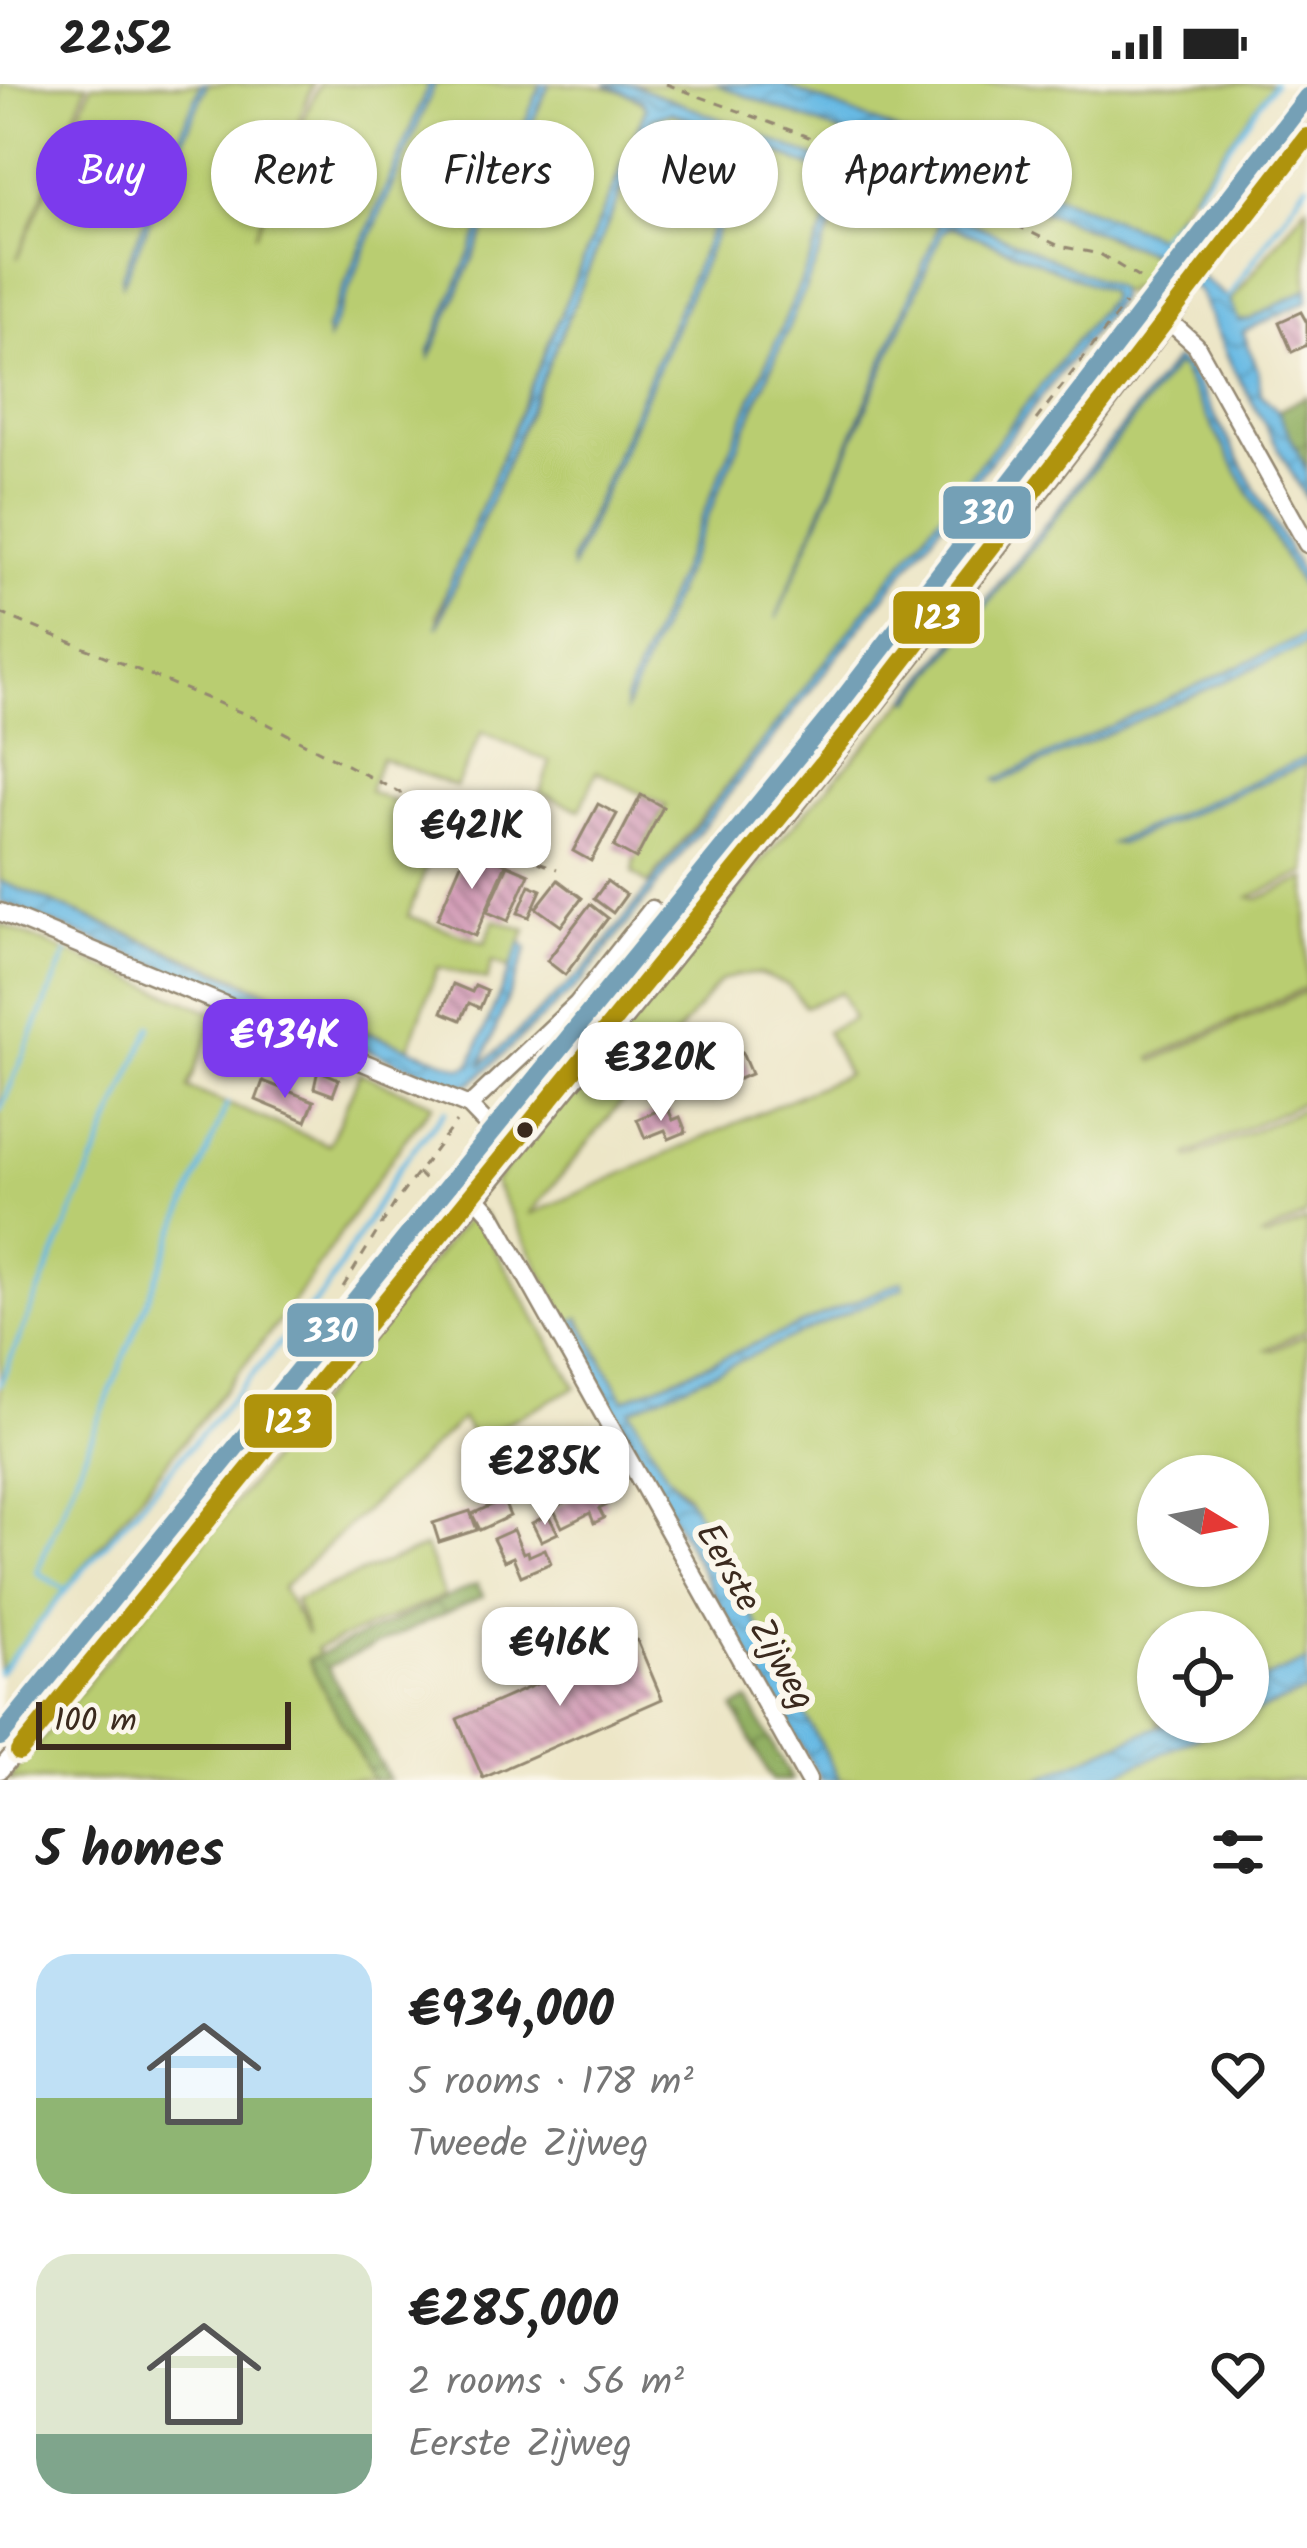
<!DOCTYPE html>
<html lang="en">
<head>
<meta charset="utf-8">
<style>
  :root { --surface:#fff; --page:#f2f2f2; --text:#222; --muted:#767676; --accent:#7c3aed }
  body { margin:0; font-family:Kalam,sans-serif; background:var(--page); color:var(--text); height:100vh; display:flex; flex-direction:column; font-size:45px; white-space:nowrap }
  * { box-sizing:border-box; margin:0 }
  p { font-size:39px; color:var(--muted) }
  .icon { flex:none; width:66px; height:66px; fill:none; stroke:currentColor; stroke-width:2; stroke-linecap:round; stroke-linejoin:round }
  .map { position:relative; height:1696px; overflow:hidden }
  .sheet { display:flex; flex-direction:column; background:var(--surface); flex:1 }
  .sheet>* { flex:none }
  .top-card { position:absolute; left:36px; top:36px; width:1236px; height:108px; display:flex; gap:24px }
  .needle { width:78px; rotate:100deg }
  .tools { position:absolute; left:1137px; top:1371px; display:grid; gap:24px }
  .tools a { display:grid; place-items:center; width:132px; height:132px; border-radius:50%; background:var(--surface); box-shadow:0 3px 9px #0004; font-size:60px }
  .scale { position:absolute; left:36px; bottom:30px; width:255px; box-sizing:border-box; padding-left:12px; border:6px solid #3b2a1e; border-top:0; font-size:33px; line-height:42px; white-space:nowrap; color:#3b2a1e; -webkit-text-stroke:9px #fbf7ec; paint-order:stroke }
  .price { position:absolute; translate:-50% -102px; padding:0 27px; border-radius:24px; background:#fff; color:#222; font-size:39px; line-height:78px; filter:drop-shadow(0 3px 6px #0008) }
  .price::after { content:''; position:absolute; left:50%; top:72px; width:36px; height:27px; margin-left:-18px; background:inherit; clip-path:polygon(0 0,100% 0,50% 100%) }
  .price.on { background:var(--accent); color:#fff }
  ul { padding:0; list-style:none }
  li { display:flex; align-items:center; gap:36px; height:300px; padding:0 36px }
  li span { display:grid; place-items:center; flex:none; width:336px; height:240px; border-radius:36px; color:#555 }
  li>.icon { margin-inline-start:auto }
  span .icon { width:144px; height:144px; fill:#fffc; stroke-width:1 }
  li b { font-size:51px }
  h2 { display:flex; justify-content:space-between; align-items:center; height:144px; padding:0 36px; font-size:51px }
  .chip { padding:0 42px; border-radius:54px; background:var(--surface); box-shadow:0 3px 9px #0004; font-size:42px; line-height:108px }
  .chip.on { background:var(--accent); color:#fff }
  .status { display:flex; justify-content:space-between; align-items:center; height:84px; padding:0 60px; background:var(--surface); direction:ltr }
  .status svg { height:33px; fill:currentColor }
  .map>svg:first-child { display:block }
</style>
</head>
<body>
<div class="status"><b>22:52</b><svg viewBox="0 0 49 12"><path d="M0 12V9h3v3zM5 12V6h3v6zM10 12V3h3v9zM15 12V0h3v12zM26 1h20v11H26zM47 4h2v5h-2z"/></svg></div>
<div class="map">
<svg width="1307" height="1696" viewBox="0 0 1307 1696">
  <defs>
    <pattern id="forest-crowns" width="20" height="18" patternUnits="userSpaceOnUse" patternTransform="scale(3)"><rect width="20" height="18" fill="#92b063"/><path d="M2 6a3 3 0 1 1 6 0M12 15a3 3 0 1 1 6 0" fill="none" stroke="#788f51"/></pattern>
    <pattern id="water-waves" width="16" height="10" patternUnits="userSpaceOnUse" patternTransform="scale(3)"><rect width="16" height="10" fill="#68bae4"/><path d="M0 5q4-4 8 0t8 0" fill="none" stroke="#5797b8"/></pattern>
    <pattern id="building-back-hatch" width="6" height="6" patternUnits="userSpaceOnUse" patternTransform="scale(3)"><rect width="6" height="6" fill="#d39db7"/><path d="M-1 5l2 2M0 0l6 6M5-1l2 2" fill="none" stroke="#ac8094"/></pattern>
  </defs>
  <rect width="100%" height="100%" fill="#fbf7ec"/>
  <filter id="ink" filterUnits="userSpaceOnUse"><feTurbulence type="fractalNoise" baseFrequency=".00833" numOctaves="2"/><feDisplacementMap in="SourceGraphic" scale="24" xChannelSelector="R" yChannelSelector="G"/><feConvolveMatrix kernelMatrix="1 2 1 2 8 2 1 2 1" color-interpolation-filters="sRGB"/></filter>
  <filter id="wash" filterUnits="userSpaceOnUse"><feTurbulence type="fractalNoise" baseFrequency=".004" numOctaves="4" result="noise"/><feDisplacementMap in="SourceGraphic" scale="48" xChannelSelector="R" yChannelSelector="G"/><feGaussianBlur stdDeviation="2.7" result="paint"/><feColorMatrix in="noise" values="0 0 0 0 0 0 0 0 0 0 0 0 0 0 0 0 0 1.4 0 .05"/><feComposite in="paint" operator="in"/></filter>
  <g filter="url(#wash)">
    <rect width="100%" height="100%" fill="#ede6c7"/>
    <!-- grass -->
    <g fill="#b9cd71" stroke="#7a7c48" stroke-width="3" fill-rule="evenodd">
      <path d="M0 0H87L17 175 92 0H201L122 191 123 199 207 0H313L255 151 319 0H429L326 245 328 254 435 0H541L431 271 549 0C579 0 626 0 646 23L448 503 437 531 439 540 652 35 670 28 739 55 747 64 571 476 572 482 751 69 765 63 831 93 839 107 625 616 627 622 846 109 860 104 934 134 938 144 778 530 942 149 951 142 1109 207 1111 213 950 423 648 800 633 789 635 774 666 722 597 687 580 726 540 709 550 678 482 648 456 703 381 674 369 707 443 739 408 832 485 859 494 836 526 846 511 885 492 877 487 896 438 883 409 964 0 797Z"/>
      <polygon points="632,0 716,0 1159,173 1133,205 1128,204 1125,209 918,115"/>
      <polygon points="781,0 1273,0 1158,153"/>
      <polygon points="1307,121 1307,205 1249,236 1238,237 1229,219"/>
      <path d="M1175 281 1180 283 1307 514V550L997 696 1000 698 1307 560V673L1114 759 1120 760 1307 679V788L1250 813 1258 815 1307 794V903L1151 974 1153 977 1307 907V1016L1188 1071 1190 1074 1307 1023V1131L1261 1153 1267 1154 1307 1137V1246L1267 1265 1273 1266 1307 1251V1577L1248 1602V1548H1158V1638H1169L1036 1696H840L685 1408 667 1391 629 1325 903 1203 901 1198 624 1316 580 1234 568 1239 494 1098 767 771 907 615 912 616ZM759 890 788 901 805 923 841 908 853 935 826 947 847 990 529 1131 720 897 738 891ZM1158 1392H1248V1482H1158Z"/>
      <polygon points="0,840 217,930 188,1004 329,1061 360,989 433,1020 403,1058 288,1226 0,1588"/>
      <polygon points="472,1128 482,1129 498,1152 493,1162 576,1303 475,1355 462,1335 282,1504 308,1551 295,1516 425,1463 444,1512 316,1565 319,1572 309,1577 373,1696 8,1696"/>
      <polygon points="1307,1607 1307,1696 1103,1696 1231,1638 1248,1638 1248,1631"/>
    </g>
    <!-- forest -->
    <g fill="url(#forest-crowns)" stroke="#666d40" stroke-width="3">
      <polygon points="1307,312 1307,387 1278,327"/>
      <polygon points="477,1500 483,1512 328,1583 389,1696 373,1696 308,1576"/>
      <polygon points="748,1616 792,1696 772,1696 734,1624"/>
    </g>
    <!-- water -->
    <g fill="url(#water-waves)" stroke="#527281" stroke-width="3">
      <polygon points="201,0 207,0 122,202 122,191"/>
      <polygon points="429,0 435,0 328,255 326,246"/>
      <polygon points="541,0 549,0 430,273 429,267"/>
      <polygon points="605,0 632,0 918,115 1117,204 1119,214 582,897 473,998 460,1003 0,818 0,797 323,932 462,984 470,981 521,858 527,865 481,982 585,885 1110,213 1108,207 952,142 942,149 776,535 938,144 934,133 860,104 846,109 626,625 625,616 839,107 831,93 766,63 751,69 572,484 571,477 746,64 739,55 671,28 652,35 437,544 448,503 646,24 640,15"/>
      <polygon points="716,0 781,0 1158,153 1163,163 1228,214 1239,237 1249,236 1307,205 1307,217 1243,248 1258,286 1261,310 1278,327 1307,387 1307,416 1232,282 1199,208 1157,171"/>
      <polygon points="1175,275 1189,285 1307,499 1307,514 1180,284 1175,282 911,617 908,615"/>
      <polygon points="1307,550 1307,560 1000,698 996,696"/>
      <polygon points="1307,673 1307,679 1120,760 1112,759"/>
      <polygon points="902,1197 904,1203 630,1326 667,1391 693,1421 840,1696 821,1696 725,1530 568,1239 579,1234 624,1316"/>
      <polygon points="1307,1577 1307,1607 1248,1631 1248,1602"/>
      <polygon points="1169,1638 1231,1638 1103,1696 1036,1696"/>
    </g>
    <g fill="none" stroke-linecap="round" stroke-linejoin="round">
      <!-- stream -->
      <g stroke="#68bae4" stroke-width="4.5">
        <polyline points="1194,110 1274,0"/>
        <polyline points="1158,153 1180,130"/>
        <polyline points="1228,214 1307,99"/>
        <polyline points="0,1027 67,868"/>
        <polyline points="0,1300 151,942"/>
        <polyline points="66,1506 37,1488 227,1020"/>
        <polyline points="0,1588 66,1506 326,1206 400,1082 445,1027"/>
      </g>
    </g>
    <g id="blocks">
      <!-- building -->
      <g fill="url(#building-back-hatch)">
        <polygon points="1301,228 1307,239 1307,261 1292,268 1279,238"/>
        <polygon points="641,711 663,723 636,775 614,763"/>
        <polygon points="598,720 617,730 591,777 573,767"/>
        <polygon points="468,763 506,780 475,852 437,835"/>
        <polygon points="508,781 529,790 508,837 487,828"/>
        <polygon points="558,796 582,814 561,842 536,824"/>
        <polygon points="607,797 626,811 613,829 594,815"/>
        <polygon points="530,801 541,806 529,833 518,829"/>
        <polygon points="590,820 608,834 565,891 547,877"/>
        <polygon points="453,900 472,908 475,902 487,907 480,924 469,919 461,936 442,928"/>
        <polygon points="742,969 751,990 713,1006 704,985"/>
        <polygon points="318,986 339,995 333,1011 314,1004"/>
        <polygon points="263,997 314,1017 306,1037 256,1016"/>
        <polygon points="667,1023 673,1036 680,1033 686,1048 669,1055 665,1046 645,1054 637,1035"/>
        <polygon points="527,1373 530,1378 539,1374 546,1387 561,1380 564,1387 541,1399 544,1405 516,1418 511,1407 496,1412 487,1393"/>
        <polygon points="598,1402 607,1421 599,1425 604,1434 594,1439 590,1429 562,1443 553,1424"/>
        <polygon points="503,1416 510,1432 480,1446 472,1430"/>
        <polygon points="470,1427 477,1446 439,1458 433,1439"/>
        <polygon points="548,1431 558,1449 541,1457 532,1439"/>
        <polygon points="513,1446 523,1469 528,1467 529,1472 545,1465 551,1479 521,1492 513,1473 504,1477 493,1455"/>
        <polygon points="637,1556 662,1615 483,1694 457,1635"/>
      </g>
    </g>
  </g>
  <g filter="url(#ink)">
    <use href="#blocks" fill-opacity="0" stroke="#948872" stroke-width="3"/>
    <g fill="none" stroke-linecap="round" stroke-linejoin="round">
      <defs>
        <g id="minor">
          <polyline points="1151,221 1196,261 1307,460"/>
          <polyline points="0,828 469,1022 495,1049"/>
          <polyline points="469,1022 577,920 652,825"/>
          <polyline points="459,1094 492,1131 808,1696"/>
          <path d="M0 1686C450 1152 897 615 1307 50"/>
        </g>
        <path id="major" d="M0 1653C443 1112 890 575 1307 13"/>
      </defs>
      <!-- minor casing -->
      <use href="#minor" stroke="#948872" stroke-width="21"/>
      <!-- major casing -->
      <use href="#major" stroke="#948872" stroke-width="26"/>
      <!-- path -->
      <g stroke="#948872" stroke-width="3" stroke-dasharray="9 9" stroke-linecap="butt">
        <polyline points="666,0 849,68 979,123 1059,162 1100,170 1144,197"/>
        <polyline points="1036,336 1125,220"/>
        <polyline points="0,529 262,637 520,771 557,785"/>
        <polyline points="418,1089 426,1097"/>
        <polyline points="343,1203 395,1119 456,1038"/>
      </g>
      <!-- minor -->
      <use href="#minor" stroke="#fff" stroke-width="16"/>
      <!-- major -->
      <use href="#major" stroke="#fff" stroke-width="21"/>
      <defs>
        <polyline id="bus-1" points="0,1653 827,636 1307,13"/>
        <polyline id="bus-2" points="19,1668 846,651 1307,53"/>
      </defs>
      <!-- bus-1 casing -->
      <use href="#bus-1" stroke="#fbf7ec" stroke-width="27"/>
      <!-- bus-2 casing -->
      <use href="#bus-2" stroke="#fbf7ec" stroke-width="27"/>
      <!-- bus-1 -->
      <use href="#bus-1" stroke="#74a0b6" stroke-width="18"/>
      <!-- bus-2 -->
      <use href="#bus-2" stroke="#af930c" stroke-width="18"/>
    </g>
  </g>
  <!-- markers -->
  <circle fill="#3b2a1e" stroke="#fbf7ec" stroke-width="4.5" cx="525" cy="1046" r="10"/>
  <g text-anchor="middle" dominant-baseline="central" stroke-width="12" stroke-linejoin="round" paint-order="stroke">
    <!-- street labels -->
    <g font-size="36" fill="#3b2a1e" stroke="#fbf7ec">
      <text transform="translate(754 1533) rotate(61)">Eerste Zijweg</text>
    </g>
  </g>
  <g stroke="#fbf7ec" stroke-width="4.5">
    <rect x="941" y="400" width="92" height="57" rx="12" fill="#74a0b6"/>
    <rect x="891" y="505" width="91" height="57" rx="12" fill="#af930c"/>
    <rect x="285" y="1217" width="91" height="58" rx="12" fill="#74a0b6"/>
    <rect x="242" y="1308" width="92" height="58" rx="12" fill="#af930c"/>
  </g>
  <g font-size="33" text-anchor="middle" font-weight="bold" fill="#fff">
    <text x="987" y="440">330</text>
    <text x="937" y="545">123</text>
    <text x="331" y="1258">330</text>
    <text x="288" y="1349">123</text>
  </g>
</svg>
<div class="tools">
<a><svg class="needle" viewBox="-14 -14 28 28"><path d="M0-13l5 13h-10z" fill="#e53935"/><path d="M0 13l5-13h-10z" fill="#767676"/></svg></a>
<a><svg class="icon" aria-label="locate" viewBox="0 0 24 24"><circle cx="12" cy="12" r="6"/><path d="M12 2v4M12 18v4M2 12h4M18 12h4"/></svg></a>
</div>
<div class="scale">100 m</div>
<b class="price" style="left:472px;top:808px">€421K</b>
<b class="price on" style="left:285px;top:1017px">€934K</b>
<b class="price" style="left:661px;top:1040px">€320K</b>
<b class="price" style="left:545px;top:1444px">€285K</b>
<b class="price" style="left:560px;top:1625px">€416K</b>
<div class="top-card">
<a class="chip on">Buy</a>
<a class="chip">Rent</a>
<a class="chip">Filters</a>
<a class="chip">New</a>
<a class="chip">Apartment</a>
</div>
</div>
<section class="sheet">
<h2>5 homes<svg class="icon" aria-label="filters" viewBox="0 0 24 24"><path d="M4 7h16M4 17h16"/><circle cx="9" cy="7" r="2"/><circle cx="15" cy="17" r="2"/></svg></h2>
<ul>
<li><span style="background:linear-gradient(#bfe0f5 60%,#8fb573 0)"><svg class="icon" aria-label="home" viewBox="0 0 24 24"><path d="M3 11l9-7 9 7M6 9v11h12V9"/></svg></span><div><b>€934,000</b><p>5 rooms · 178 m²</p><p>Tweede Zijweg</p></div><svg class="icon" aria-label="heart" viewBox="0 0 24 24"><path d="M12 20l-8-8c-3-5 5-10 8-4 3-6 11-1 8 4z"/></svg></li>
<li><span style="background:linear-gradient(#dfe7d0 75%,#7fa58c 0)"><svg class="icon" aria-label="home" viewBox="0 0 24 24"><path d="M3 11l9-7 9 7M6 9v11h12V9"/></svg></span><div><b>€285,000</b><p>2 rooms · 56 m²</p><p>Eerste Zijweg</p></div><svg class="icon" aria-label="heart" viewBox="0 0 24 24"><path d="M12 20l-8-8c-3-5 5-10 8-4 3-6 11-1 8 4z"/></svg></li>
</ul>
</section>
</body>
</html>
